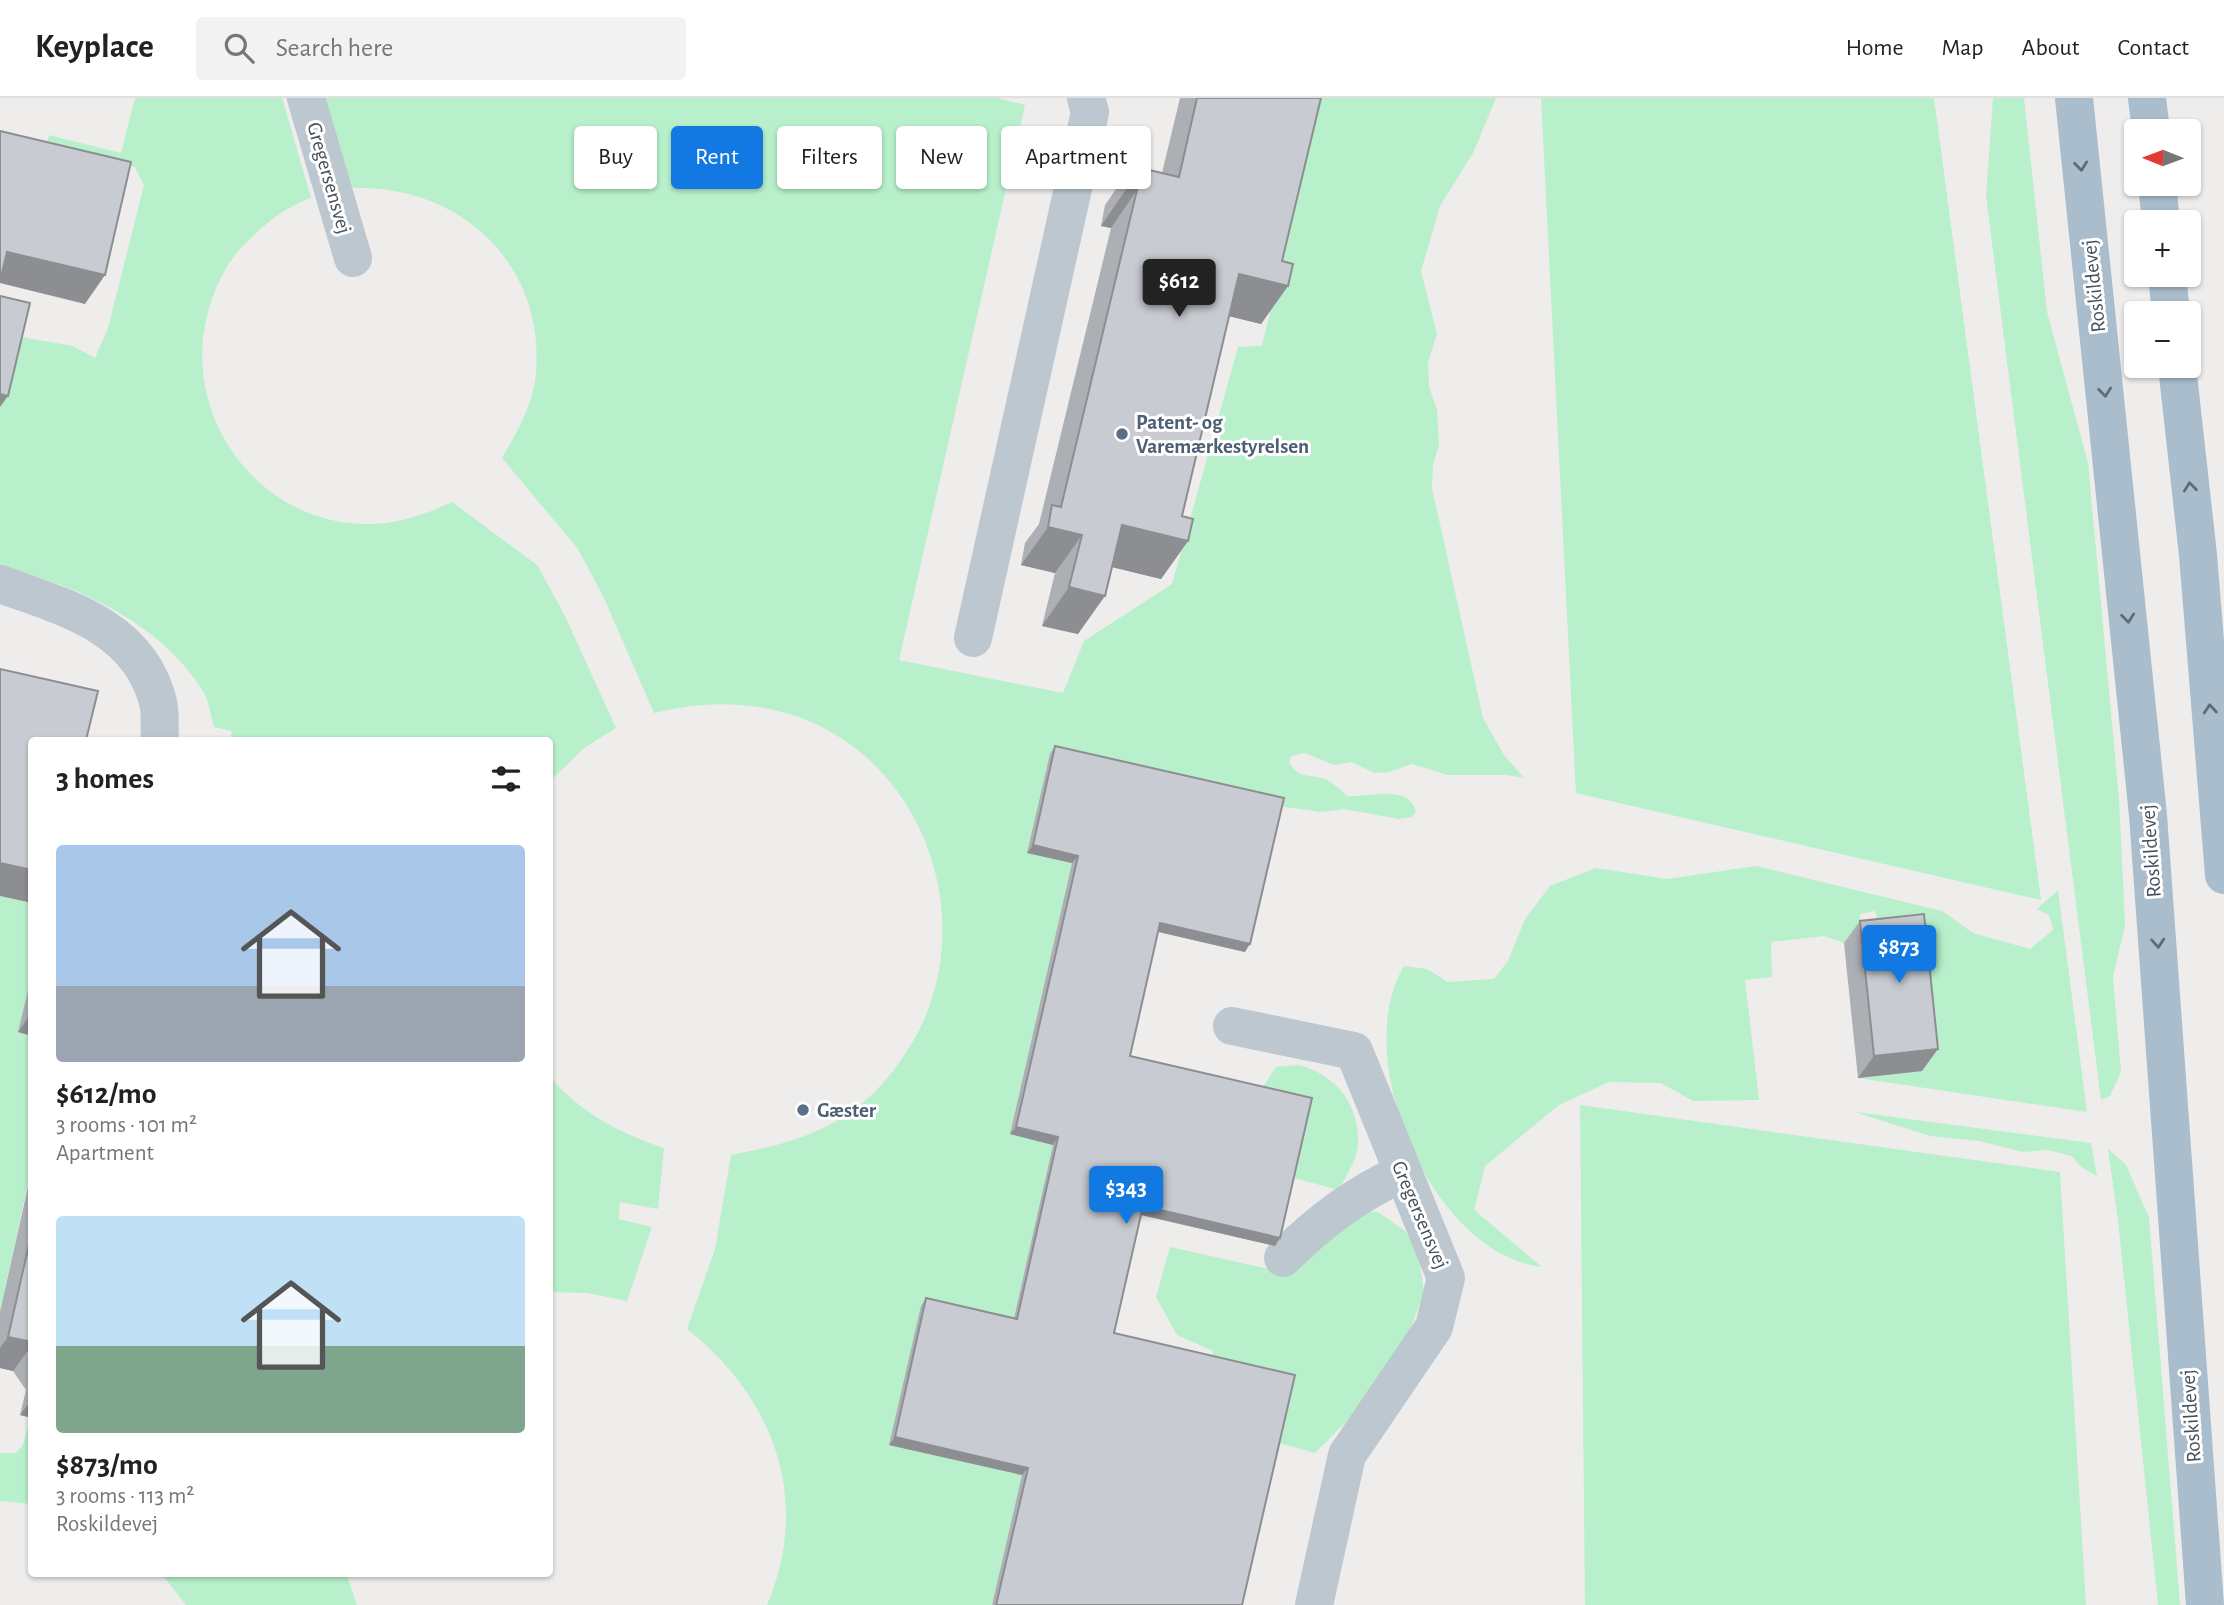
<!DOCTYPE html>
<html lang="en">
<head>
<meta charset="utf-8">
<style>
  :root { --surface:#fff; --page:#f2f2f2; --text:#222; --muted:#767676; --line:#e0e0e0; --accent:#1278e2 }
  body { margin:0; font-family:"Alegreya Sans",sans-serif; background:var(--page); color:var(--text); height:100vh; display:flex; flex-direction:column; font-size:26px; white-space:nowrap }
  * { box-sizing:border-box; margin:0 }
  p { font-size:23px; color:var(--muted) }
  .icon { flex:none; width:38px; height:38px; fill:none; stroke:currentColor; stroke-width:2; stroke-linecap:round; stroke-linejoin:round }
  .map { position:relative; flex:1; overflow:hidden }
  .drawer { position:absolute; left:28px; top:639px; width:525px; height:840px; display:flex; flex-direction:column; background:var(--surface); border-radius:7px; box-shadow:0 2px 5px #0004 }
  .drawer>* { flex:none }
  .top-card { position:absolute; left:574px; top:28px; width:665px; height:63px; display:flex; gap:14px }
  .needle { width:46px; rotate:271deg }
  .fabs { position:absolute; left:2124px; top:21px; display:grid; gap:14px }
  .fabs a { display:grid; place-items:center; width:77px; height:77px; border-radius:7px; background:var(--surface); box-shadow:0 2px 5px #0004; font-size:35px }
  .price { position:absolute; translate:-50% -60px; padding:0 16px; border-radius:7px; background:var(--accent); color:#fff; font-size:23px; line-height:46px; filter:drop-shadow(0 2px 4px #0008) }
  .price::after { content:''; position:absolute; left:50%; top:42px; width:21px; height:16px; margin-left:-10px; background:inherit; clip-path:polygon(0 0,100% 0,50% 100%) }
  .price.on { background:#222; color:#fff }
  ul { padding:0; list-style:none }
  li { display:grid; align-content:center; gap:14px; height:371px; padding:0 28px }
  li span { display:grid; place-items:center; height:217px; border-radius:7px; color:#555 }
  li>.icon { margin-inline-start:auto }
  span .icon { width:126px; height:126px; fill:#fffc; stroke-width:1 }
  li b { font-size:30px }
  h2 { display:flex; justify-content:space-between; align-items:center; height:84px; padding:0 28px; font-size:30px }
  .tag { padding:0 24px; border-radius:7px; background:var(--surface); box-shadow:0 2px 5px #0004; font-size:24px; line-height:63px }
  .tag.on { background:var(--accent); color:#fff }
  header { display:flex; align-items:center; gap:42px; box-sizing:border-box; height:98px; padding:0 35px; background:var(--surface); border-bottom:2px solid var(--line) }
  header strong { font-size:33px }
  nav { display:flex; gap:38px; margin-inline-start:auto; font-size:24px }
  .search { width:490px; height:63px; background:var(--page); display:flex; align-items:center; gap:18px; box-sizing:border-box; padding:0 24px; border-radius:7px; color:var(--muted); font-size:26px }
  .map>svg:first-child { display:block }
</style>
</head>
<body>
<header>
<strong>Keyplace</strong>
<div class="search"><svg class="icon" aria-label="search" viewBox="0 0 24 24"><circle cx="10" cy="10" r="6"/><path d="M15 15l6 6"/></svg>Search here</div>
<nav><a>Home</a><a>Map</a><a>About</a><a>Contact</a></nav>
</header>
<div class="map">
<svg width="2224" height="1507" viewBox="0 0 2224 1507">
  <rect width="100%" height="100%" fill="#efecec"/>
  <!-- green -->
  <g fill="#b7f0ca">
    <path d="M135 0H282L311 100C287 108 268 123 250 141 228 161 216 185 208 214 180 316 256 424 364 426 395 427 424 417 452 404L537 467 564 516 616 630 584 650 550 683V642H230L232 633 214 629C211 618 209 603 203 593 160 524 76 487 0 468V275L9 237 73 248 95 260 108 230 144 87 135 69 46 49 49 37 121 55Z"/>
    <path d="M324 0H998L1025 7 899 562 1063 595 1084 543 1172 486 1238 249 1262 248 1321 0H1496L1473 55 1440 108 1421 173 1437 236 1428 264 1429 289 1437 311 1439 347 1433 366 1432 390 1483 620 1504 657 1524 680 1507 677H1448L1412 666 1389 674 1375 675 1351 664 1334 667 1305 655 1291 658 1289 665C1301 684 1313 674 1329 683 1336 687 1342 694 1347 698 1369 700 1409 685 1416 714L1412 719 1399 721 1344 711 1322 714 1278 708 1027 755 1072 765 1010 1036 1053 1047 1012 1228 889 1346 1022 1377 992 1507H767C812 1402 774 1299 687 1231L715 1151 731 1057C772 1049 804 1042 840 1021 875 1001 905 962 922 926 981 799 908 635 764 610 727 603 691 606 654 615L604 500 578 451 502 360C517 334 533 307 536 276 545 164 459 86 350 90Z"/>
    <polygon points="1541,0 1934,0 2041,802 1576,695"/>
    <polygon points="1993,0 2024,0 2047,214 2088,365 2119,701 2125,827 2113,879 2121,974 2110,998 2101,1002 1986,98"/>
    <path d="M1756 768 1942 813 1973 835 2030 851 2053 832 2049 817 2037 811 2058 792 2087 1014 1858 980 1922 973 1875 813 1860 816 1861 842 1844 845 1824 838 1771 844 1772 879 1745 882 1759 1002 1693 1003 1661 985 1609 984 1559 1007 1485 1068 1474 1112 1542 1169C1431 1156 1349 959 1404 868L1427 871 1448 884 1494 881 1508 863 1525 821 1550 788 1596 770 1667 781Z"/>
    <polygon points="0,798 32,805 31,1071 0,1214"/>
    <path d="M1298 967C1335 976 1360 1006 1358 1046 1357 1062 1346 1078 1338 1092L1291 1079 1258 996 1276 969Z"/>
    <path d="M550 979C581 1015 619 1035 664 1050L658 1111 620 1104 619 1121 652 1129 627 1203 587 1195 550 1194Z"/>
    <polygon points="1580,1007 2060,1074 2086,1507 1585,1507"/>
    <polygon points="1855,1014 2091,1045 2097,1078 2080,1068 2072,1058 2048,1052 2023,1054 1979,1043 1930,1038"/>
    <polygon points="2108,1051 2126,1067 2149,1120 2180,1507 2158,1507 2118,1122"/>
    <polygon points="1351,1113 1378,1114 1404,1132 1418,1152 1424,1194 1406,1243 1359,1311 1315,1355 1276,1344 1211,1267 1213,1253 1177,1237 1156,1199 1170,1149 1278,1173"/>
    <polygon points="30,1320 31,1406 0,1403 0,1355 16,1355 23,1347"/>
    <polygon points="161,1475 346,1475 357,1507 186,1507"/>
  </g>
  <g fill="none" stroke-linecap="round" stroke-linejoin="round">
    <!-- minor -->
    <g stroke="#bcc7cf" stroke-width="38">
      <polyline points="306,0 353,160"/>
      <path d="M0 486C64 509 139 528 158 604 161 616 159 630 160 642"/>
      <polyline points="973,540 1090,14 1086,0"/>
      <polyline points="1232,928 1354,953 1446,1180 1434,1229 1347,1357 1314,1507"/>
      <path d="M1283 1160C1319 1124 1355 1097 1402 1075"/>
    </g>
    <!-- major -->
    <g stroke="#aabdcd" stroke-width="38">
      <polyline points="2074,0 2148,717 2205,1507"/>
      <polyline points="2147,0 2151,33"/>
      <polyline points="2157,86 2161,124"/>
      <polyline points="2167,177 2171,215"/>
      <polyline points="2177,268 2198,457 2224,777"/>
    </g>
  </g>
  <!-- wall -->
  <g fill="#acafb4">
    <polygon points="1180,0 1321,0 1282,163 1288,188 1261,226 1229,218 1182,418 1188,443 1161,481 1112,469 1078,536 1042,528 1055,475 1021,467 1025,445 1039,426 1111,130 1101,128 1105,107 1132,68 1162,75"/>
    <polygon points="1055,648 1245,854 1158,834 1130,958 1280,1140 1275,1148 1141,1117 1114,1235 1242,1507 992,1507 1022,1377 889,1347 921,1208 926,1200 1014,1220 1053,1047 1010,1036 1072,765 1027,755 1050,656"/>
    <polygon points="1860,823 1922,973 1858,980 1844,845"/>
    <polygon points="32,876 32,938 18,934"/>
    <polygon points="32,1071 32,1320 20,1317 26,1292 13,1273 0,1270 0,1214"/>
  </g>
  <!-- shaded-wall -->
  <g fill="#8c8e92">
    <polygon points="1127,90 1137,92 1111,130 1101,128"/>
    <polygon points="7,154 105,177 85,206 0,185 0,164"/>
    <polygon points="1239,176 1288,188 1261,226 1212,214"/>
    <polygon points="0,296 8,298 0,309"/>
    <polygon points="1122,427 1188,443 1161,481 1095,465"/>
    <polygon points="1048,429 1082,437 1055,475 1021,467"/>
    <polygon points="1069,489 1105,498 1078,536 1042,528"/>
    <polygon points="1033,747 1078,758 1072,765 1027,755"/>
    <polygon points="0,765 32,772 32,805 0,798"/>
    <polygon points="1160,825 1250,846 1245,854 1155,833"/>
    <polygon points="32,914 32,938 18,934"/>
    <polygon points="1938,951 1922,973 1858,980 1874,958"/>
    <polygon points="1016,1029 1058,1039 1053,1047 1010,1036"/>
    <polygon points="1143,1108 1280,1140 1275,1148 1137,1116"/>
    <polygon points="8,1239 32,1244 32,1247 13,1273 0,1270 0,1250"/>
    <polygon points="32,1301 32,1320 20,1317"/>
    <polygon points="895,1339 1028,1370 1022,1377 889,1347"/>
  </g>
  <!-- building -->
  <g fill="#c8cbd1" stroke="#8c8e92" stroke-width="2">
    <polygon points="1197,0 1321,0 1282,163 1293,166 1288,188 1239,176 1182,418 1193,421 1188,443 1122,427 1105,498 1069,489 1082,437 1048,429 1052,407 1061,409 1137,92 1127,90 1132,68 1179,79"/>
    <polygon points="0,33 131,64 105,177 7,154 0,183"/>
    <polygon points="0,198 30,205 8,298 0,296"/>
    <polygon points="0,571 98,593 86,642 32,642 32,772 0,765"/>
    <polygon points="1055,648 1284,700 1250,846 1160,825 1130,958 1312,1000 1280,1140 1143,1108 1114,1235 1295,1277 1242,1507 996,1507 1028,1370 895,1339 926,1200 1017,1221 1058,1039 1016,1029 1078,758 1033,747"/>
    <polygon points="1924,816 1938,951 1874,958 1860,823"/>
    <polygon points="32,1133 32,1244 8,1239"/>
  </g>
  <!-- one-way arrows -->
  <defs><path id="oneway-chevron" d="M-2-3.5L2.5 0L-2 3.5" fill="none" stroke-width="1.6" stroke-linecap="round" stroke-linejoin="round" transform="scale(1.75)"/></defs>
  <g stroke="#5e6b77">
    <use href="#oneway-chevron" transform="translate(2081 68) rotate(84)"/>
    <use href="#oneway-chevron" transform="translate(2105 294) rotate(84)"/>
    <use href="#oneway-chevron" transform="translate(2190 389) rotate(-96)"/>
    <use href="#oneway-chevron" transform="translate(2128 520) rotate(84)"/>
    <use href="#oneway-chevron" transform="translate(2210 611) rotate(-95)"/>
    <use href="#oneway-chevron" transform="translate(2158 845) rotate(86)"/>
  </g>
  <!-- markers -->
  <g fill="#5c6f8a" stroke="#fff" stroke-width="2.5">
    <circle cx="1122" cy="336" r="7"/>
    <circle cx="803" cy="1012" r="7"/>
  </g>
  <g text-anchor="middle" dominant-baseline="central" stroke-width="6" stroke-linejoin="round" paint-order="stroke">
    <!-- street labels -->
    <g font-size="21" fill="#44505a" stroke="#fff">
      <text transform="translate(329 80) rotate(74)">Gregersensvej</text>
      <text transform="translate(2094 188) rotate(-96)">Roskildevej</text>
      <text transform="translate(2151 753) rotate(-94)">Roskildevej</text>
      <text transform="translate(1420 1117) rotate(67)">Gregersensvej</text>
      <text transform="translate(2191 1318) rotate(-94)">Roskildevej</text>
    </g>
    <!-- service labels -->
    <g font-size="21" font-weight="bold" fill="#4e5e75" stroke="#fff" text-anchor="start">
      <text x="1136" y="324">Patent- og<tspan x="1136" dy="24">Varemærkestyrelsen</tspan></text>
      <text x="817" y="1012">Gæster</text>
    </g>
  </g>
</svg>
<div class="fabs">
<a><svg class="needle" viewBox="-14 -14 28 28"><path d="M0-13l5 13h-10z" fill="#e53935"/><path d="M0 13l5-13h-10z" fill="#767676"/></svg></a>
<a>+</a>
<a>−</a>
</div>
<b class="price on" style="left:1179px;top:221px">$612</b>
<b class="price" style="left:1899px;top:887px">$873</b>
<b class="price" style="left:1126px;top:1128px">$343</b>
<div class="top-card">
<a class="tag">Buy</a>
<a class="tag on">Rent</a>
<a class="tag">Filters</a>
<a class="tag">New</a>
<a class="tag">Apartment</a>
</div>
<section class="drawer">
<h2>3 homes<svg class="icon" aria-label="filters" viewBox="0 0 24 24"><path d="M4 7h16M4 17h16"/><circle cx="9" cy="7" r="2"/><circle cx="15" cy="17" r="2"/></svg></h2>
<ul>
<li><span style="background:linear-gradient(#a9c7e8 65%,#9aa5b1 0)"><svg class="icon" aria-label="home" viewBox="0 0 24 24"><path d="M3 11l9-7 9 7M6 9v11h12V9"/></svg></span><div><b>$612/mo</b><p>3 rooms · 101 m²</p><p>Apartment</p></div></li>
<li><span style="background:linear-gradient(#bfe0f5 60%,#7fa58c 0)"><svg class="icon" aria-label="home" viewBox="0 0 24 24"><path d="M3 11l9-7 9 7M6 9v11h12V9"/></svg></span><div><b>$873/mo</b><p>3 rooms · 113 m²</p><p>Roskildevej</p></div></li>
</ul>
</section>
</div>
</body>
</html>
